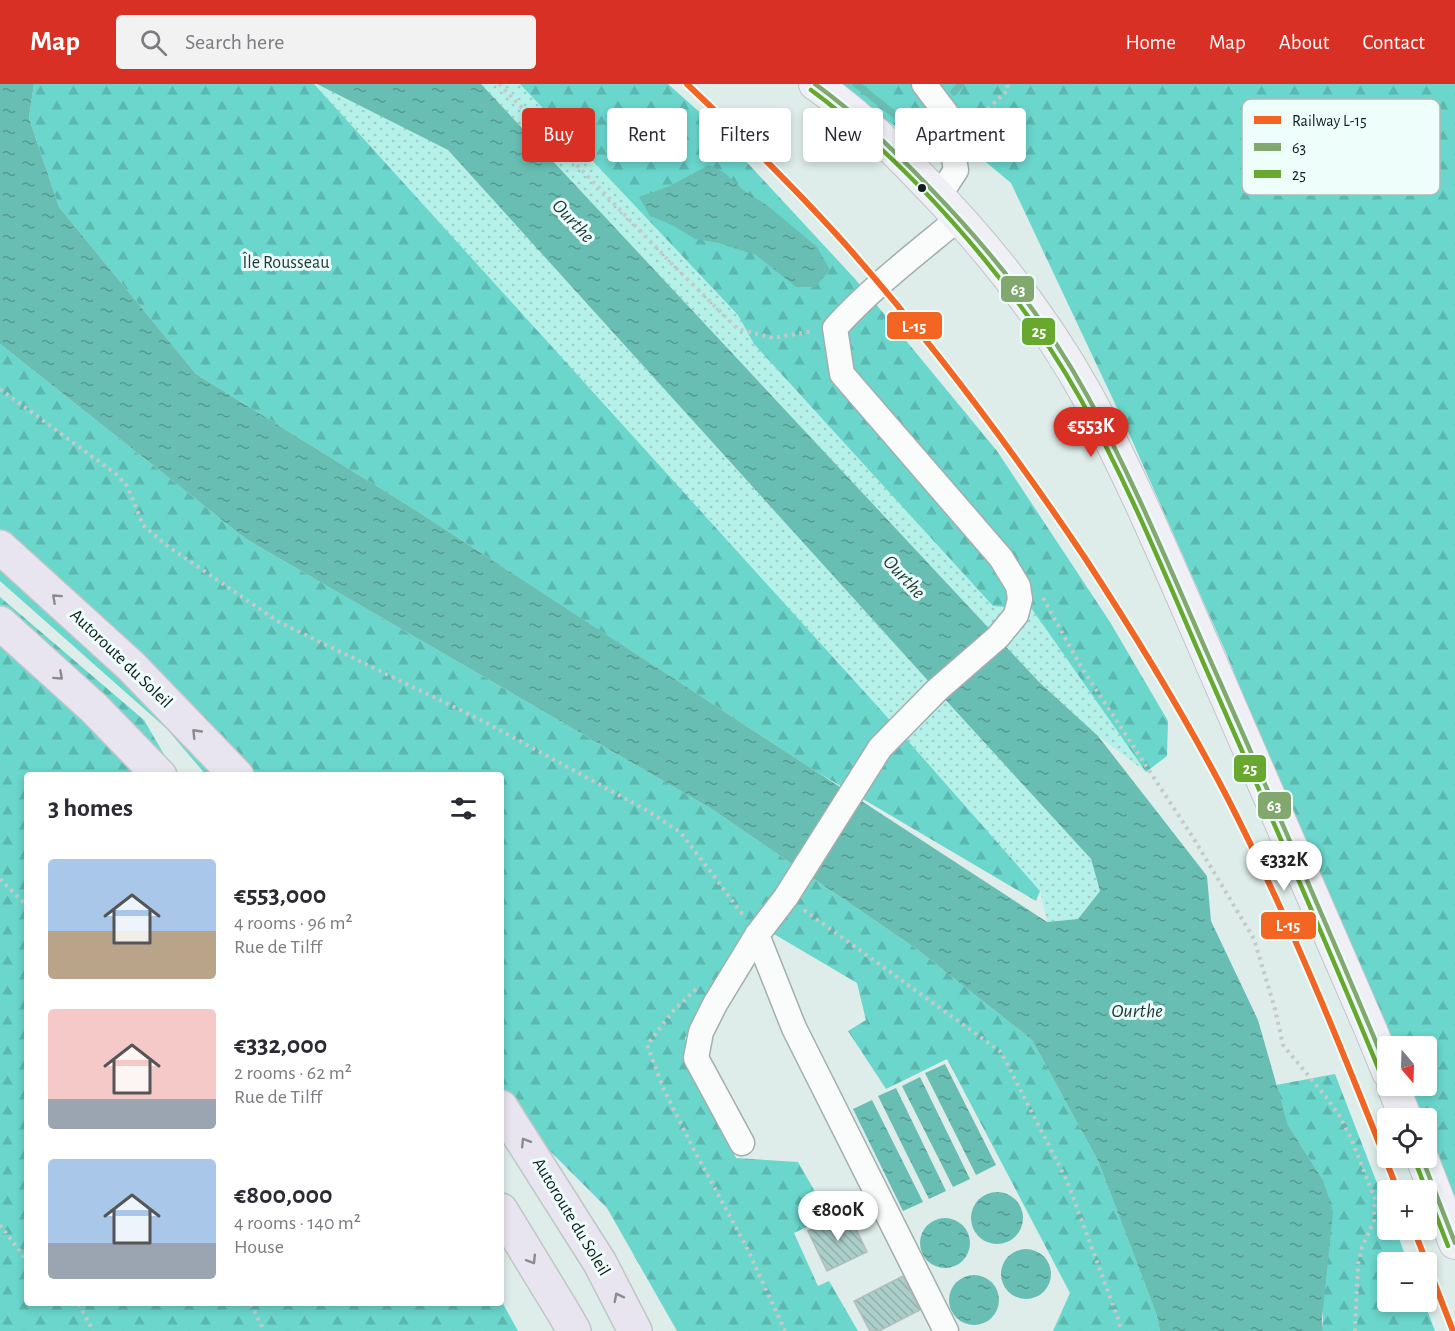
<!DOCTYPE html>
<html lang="en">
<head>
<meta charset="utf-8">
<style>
  :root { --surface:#fff; --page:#f2f2f3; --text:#2b2b33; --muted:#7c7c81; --accent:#d93025 }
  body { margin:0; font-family:"Alegreya Sans",sans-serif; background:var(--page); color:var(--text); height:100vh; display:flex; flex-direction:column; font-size:22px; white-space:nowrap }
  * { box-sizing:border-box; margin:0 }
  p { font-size:20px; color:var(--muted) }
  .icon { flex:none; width:33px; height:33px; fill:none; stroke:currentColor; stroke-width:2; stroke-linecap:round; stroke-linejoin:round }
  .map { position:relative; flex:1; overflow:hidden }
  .side { position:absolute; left:24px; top:688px; width:480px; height:534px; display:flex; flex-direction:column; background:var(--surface); border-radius:6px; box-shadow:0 3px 9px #0003 }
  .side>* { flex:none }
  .guide { position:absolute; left:522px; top:24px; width:570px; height:54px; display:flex; gap:12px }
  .needle { width:39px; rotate:161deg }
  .buttons { position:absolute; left:1377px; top:952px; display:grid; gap:12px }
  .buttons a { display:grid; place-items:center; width:60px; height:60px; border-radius:6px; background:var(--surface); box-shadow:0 3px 9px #0003; font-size:30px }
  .price { position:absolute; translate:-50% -51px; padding:0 14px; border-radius:21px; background:#fff; color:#222; font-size:20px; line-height:39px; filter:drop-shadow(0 2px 3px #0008) }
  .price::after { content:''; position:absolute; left:50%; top:36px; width:18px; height:14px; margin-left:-9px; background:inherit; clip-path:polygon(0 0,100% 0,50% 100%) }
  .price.on { background:var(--accent); color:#fff }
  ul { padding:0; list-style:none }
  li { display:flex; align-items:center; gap:18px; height:150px; padding:0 24px }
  li span { display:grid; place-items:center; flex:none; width:168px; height:120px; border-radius:6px; color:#555 }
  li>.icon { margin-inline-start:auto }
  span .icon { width:72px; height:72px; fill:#fffc; stroke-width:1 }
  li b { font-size:26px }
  h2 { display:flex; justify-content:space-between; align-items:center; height:72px; padding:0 24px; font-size:26px }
  .chip { padding:0 21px; border-radius:6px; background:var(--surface); box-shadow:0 3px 9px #0003; font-size:21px; line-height:54px }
  .chip.on { background:var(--accent); color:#fff }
  header { display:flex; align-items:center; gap:36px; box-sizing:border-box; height:84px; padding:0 30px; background:var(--accent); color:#fff }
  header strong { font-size:28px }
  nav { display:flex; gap:33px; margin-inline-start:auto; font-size:21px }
  .search { width:420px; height:54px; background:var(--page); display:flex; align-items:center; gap:15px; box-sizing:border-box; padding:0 21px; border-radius:6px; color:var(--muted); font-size:22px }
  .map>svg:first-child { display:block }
</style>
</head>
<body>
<header>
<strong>Map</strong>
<div class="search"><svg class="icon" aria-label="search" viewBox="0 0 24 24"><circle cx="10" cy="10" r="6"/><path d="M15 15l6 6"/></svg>Search here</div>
<nav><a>Home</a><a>Map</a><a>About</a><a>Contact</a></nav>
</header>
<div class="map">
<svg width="1455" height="1247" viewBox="0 0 1455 1247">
  <defs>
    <pattern id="grass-dots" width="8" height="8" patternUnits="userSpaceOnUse" patternTransform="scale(1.5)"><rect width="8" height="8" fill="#b5f1e8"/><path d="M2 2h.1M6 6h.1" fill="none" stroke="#9bcec6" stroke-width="1.8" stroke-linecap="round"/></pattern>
    <pattern id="forest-firs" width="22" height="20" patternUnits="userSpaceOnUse" patternTransform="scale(1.5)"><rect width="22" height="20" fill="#6ad6cc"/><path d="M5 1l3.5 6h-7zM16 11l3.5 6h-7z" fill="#5bb7af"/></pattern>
    <pattern id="water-ripples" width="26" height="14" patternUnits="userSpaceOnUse" patternTransform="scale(1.5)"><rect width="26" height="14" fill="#68beb3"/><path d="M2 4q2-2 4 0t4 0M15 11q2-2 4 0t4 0" fill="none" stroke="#549a91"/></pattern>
    <pattern id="building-back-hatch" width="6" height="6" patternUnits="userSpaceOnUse" patternTransform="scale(1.5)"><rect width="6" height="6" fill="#aacec9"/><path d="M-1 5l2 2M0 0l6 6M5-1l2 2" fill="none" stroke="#91b0ac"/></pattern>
  </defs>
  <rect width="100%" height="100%" fill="#deedea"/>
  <!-- grass -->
  <g fill="url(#grass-dots)">
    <polygon points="314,0 317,0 448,66 931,600 1091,775 1100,807 1078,835 1047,838 1040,807"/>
    <polygon points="481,0 520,0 738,231 754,260 993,522 1032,524 1146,688 1098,652 1039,598"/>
  </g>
  <!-- forest -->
  <g fill="url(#forest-firs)">
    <polygon points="34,0 314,0 879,624 1040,807 1036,817 817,688 417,427 196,290 59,123 29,34"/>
    <polygon points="520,0 668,0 704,32 856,196 997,367 1110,538 1168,637 1167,672 1146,688 1032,525 993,522 754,260 738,231"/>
    <polygon points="835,0 1455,0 1455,1122 1427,1056 1426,1035 1417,1035 1403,1002 1426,1002 1426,963 1388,963 1387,965 1227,571 1127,345 1011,99 969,64 920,60"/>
    <polygon points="0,260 246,455 710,724 918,866 1032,956 1098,1077 1157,1232 1160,1247 1053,1247 1070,1209 947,975 886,1005 848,947 866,936 857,899 757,840 708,921 685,954 692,975 736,1074 798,1078 829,1132 794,1149 818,1202 829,1197 858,1247 677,1247 607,1124 501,1018 501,692 206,691 167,645 0,497"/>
    <polygon points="0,513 144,636 176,691 27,692 27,1220 501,1220 501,1216 518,1247 0,1247"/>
    <polygon points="1335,990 1387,1125 1388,1146 1396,1146 1408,1179 1388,1179 1388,1218 1424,1218 1435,1247 1323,1247 1323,1096 1288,1041 1276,1001"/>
  </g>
  <!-- water -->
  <g fill="url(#water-ripples)">
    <polygon points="0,0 34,0 29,34 59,123 196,290 417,427 1047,838 1078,835 1100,807 1091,775 931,600 448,66 317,0 481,0 1039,598 1098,652 1207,792 1211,837 1258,936 1288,1041 1323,1096 1333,1128 1322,1235 1323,1247 1160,1247 1157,1232 1098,1077 1032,956 918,866 710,724 246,455 0,260"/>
    <polygon points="709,81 725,89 743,106 768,122 817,163 830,186 815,203 796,203 756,171 719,159 695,155 672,141 650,132 639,113 670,102"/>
    <polygon points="945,980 996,1081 976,1091 925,989"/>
    <polygon points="920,993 970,1095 953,1103 902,1002"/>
    <polygon points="896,1004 946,1107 929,1115 878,1012"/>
    <polygon points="872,1016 923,1118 903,1127 853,1025"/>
    <circle cx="997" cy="1134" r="26"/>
    <circle cx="945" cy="1159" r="25"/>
    <circle cx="1026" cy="1190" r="25"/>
    <circle cx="974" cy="1216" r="25"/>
  </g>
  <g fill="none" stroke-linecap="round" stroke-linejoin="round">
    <!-- stream -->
    <g stroke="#68beb3" stroke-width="7">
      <polyline points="856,0 918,49"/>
      <polyline points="954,8 961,0"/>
    </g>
  </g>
  <!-- building -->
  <g fill="url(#building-back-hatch)" stroke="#b2bebc" stroke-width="1.5">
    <polygon points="848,1128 867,1168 827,1187 808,1147"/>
    <polygon points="903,1192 920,1226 879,1247 870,1247 854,1217"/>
  </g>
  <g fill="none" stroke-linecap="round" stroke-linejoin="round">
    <defs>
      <g id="minor">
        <polyline points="924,0 946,29 956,86 939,112"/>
        <polyline points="757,851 794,944 946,1247"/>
        <path d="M742 1059 696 974 701 948 715 920 757 851 786 813 880 664 937 606 998 553 1016 531 1020 515 1018 502 1001 474 842 290 835 244C872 203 917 169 959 134"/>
      </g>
      <g id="major">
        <path d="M815 0C855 28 890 61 923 96 987 161 1044 233 1088 313 1134 398 1171 487 1210 576 1264 698 1317 821 1370 944L1388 988"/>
        <polyline points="1393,1002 1406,1035"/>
        <polyline points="1422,1074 1455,1159"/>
      </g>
      <g id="highway">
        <polyline points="0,463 131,582 237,692"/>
        <polyline points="0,539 94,624 160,692"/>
        <polyline points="501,1023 600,1179 635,1247"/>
        <polyline points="501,1126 565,1231 574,1247"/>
      </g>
    </defs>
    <!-- minor casing -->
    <use href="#minor" stroke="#a3aeac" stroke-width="27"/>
    <!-- major casing -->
    <use href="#major" stroke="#bfc7c6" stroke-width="34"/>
    <!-- highway casing -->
    <use href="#highway" stroke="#bfc7c6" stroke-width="36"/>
    <!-- path -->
    <g stroke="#c5cac9" stroke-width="4" stroke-dasharray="3 4.5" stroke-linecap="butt">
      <polyline points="499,0 672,180 738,245 773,254 814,247"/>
      <polyline points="971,40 1008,6 1007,0"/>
      <polyline points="0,305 116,390 127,402 143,441 166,461 279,538 483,637 648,727 681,749 714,792 745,834"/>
      <polyline points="1043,514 1080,581 1194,755 1254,855 1275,925 1283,961 1326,1013 1339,1031 1351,1054 1375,1115 1374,1137 1362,1163 1358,1180 1355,1247"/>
      <polyline points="0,795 27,822"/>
      <polyline points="804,826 1001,968 1067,1097 1119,1237 1121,1247"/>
      <polyline points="696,905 673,927 647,961 664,1006 694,1066 746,1162 785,1247"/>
      <polyline points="0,1141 25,1174 27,1175"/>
      <polyline points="79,1220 93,1247"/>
      <polyline points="251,1220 264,1247"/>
    </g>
    <!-- minor -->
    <use href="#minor" stroke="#fafcfc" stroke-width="24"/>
    <!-- major -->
    <use href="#major" stroke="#f0eff5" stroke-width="32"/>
    <!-- highway -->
    <use href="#highway" stroke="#e8e5f0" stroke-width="33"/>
    <defs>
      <g id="bus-1">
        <path d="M815 0C858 31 895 67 931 105 992 168 1046 236 1088 313 1138 404 1177 502 1220 598 1277 727 1334 856 1388 987"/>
        <polyline points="1422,1074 1455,1159"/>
      </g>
      <g id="bus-2">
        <path d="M811 6C852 36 888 70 923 106 983 169 1037 237 1080 314 1132 406 1171 506 1214 603 1270 731 1328 860 1381 991"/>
        <polyline points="1415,1077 1448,1162"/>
      </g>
    </defs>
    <!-- bus-1 casing -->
    <use href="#bus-1" stroke="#edfefb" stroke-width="9"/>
    <!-- bus-2 casing -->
    <use href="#bus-2" stroke="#edfefb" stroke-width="9"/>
    <!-- bus-1 -->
    <use href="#bus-1" stroke="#82a86f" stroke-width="4.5"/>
    <!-- bus-2 -->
    <use href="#bus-2" stroke="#69a82f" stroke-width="4.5"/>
    <defs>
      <g id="rail-1">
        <path d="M687 0C742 52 796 105 846 161 933 260 1012 365 1085 474 1136 552 1185 632 1228 715 1293 842 1346 975 1398 1107"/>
        <polyline points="1414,1146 1453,1247"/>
      </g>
    </defs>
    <!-- rail-1 casing -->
    <use href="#rail-1" stroke="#edfefb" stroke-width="10"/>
    <!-- rail-1 -->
    <use href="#rail-1" stroke="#f26522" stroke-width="6"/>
  </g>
  <!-- one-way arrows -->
  <defs><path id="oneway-chevron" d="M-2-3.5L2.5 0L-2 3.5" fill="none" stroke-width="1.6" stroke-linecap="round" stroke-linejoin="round" transform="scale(1.5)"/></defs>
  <g stroke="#888b90">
    <use href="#oneway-chevron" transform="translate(56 514) rotate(-138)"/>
    <use href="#oneway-chevron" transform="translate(59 592) rotate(42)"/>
    <use href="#oneway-chevron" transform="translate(196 649) rotate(-134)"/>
    <use href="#oneway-chevron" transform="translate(525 1058) rotate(-122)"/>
    <use href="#oneway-chevron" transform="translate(532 1176) rotate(58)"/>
    <use href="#oneway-chevron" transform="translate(618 1213) rotate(-117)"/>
  </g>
  <!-- markers -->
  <circle fill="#131d1b" stroke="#edfefb" stroke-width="2" cx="922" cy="104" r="5"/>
  <g text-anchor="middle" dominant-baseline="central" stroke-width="6" stroke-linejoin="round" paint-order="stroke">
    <!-- park labels -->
    <g font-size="18" fill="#1f3834" stroke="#edfefb">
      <text x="286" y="179">Île Rousseau</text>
    </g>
    <!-- street labels -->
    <g font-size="18" fill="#131d1b" stroke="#edfefb">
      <text transform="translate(121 575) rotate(44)">Autoroute du Soleil</text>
      <text transform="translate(571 1133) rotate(59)">Autoroute du Soleil</text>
    </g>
    <!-- water labels -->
    <g font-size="20" font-style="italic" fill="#1e3733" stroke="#edfefb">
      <text transform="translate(573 137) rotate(47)">Ourthe</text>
      <text transform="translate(904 493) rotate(47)">Ourthe</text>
      <text x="1137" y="927">Ourthe</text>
    </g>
  </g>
  <!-- legend -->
  <rect x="1242" y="15" width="198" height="96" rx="9" fill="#edfefb" stroke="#acbab8" stroke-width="1.5"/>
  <rect x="1254" y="32" width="27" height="8" fill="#f26522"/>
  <rect x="1254" y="59" width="27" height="8" fill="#82a86f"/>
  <rect x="1254" y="86" width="27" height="8" fill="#69a82f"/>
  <g font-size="16" fill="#131d1b">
    <text x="1292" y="42">Railway L-15</text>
    <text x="1292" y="69">63</text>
    <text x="1292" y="96">25</text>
  </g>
  <g stroke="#edfefb" stroke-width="2">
    <rect x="1000" y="191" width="35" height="28" rx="6" fill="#82a86f"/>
    <rect x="886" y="227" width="57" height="29" rx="6" fill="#f26522"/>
    <rect x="1021" y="233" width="35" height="29" rx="6" fill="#69a82f"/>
    <rect x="1233" y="670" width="34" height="29" rx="6" fill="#69a82f"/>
    <rect x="1257" y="707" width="35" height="29" rx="6" fill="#82a86f"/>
    <rect x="1260" y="827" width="57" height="29" rx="6" fill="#f26522"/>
  </g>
  <g font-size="16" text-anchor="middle" font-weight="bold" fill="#fff">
    <text x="1018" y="211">63</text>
    <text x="914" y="248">L-15</text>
    <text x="1039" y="253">25</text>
    <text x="1250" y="690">25</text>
    <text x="1274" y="727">63</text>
    <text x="1288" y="847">L-15</text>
  </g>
</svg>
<div class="buttons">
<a><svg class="needle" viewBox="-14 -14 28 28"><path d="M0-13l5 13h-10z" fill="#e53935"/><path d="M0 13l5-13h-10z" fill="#7c7c81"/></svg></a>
<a><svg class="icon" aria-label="locate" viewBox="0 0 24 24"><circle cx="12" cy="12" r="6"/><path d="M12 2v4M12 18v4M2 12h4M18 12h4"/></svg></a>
<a>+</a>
<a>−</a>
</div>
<b class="price on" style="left:1091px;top:374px">€553K</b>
<b class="price" style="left:1284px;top:808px">€332K</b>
<b class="price" style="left:838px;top:1158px">€800K</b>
<div class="guide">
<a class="chip on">Buy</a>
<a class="chip">Rent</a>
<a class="chip">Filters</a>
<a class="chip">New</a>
<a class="chip">Apartment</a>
</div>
<section class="side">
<h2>3 homes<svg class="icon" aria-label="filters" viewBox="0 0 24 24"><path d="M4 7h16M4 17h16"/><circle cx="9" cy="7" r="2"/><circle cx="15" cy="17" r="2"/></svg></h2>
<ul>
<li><span style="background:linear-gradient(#a9c7e8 60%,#b9a48a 0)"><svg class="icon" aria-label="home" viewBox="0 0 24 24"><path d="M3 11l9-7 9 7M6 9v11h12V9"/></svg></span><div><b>€553,000</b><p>4 rooms · 96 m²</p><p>Rue de Tilff</p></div></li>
<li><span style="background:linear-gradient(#f6c9c9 75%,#9aa5b1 0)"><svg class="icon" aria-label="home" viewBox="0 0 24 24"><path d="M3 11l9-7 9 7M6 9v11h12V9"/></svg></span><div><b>€332,000</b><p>2 rooms · 62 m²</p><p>Rue de Tilff</p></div></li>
<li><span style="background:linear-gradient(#a9c7e8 70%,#9aa5b1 0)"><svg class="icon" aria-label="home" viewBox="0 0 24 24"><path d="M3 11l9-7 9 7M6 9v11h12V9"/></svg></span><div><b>€800,000</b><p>4 rooms · 140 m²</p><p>House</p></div></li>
</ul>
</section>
</div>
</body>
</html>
